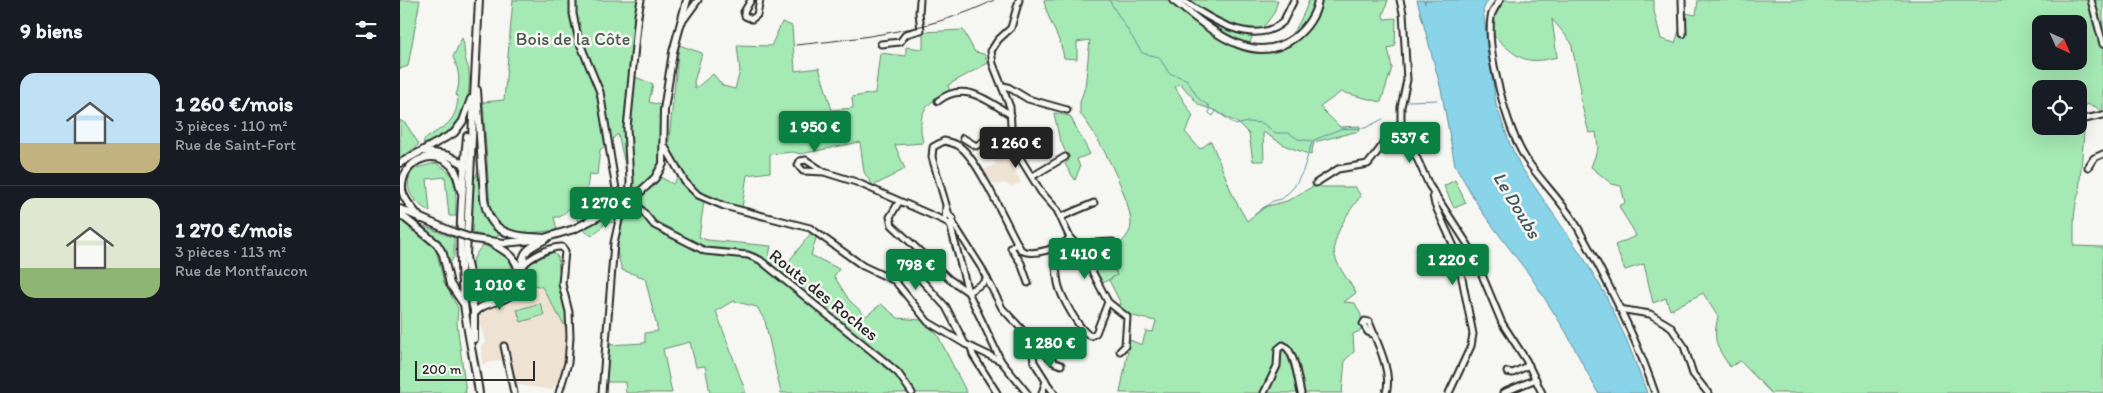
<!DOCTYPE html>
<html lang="fr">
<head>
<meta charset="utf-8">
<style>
  :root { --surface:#171b24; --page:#20242c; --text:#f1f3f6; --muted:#9ea1a6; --line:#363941; --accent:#0b8043 }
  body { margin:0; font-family:Itim,sans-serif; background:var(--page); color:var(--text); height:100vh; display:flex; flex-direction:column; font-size:19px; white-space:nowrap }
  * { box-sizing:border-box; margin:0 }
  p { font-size:16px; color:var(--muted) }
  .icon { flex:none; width:28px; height:28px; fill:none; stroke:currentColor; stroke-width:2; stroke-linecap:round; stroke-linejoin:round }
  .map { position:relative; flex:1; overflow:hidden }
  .side { display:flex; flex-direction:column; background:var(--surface); width:400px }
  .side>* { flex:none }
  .needle { width:32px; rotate:135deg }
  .fabs { position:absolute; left:1632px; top:15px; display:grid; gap:10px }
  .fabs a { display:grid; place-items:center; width:55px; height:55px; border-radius:10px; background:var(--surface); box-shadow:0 5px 20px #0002; font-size:25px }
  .scale { position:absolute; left:15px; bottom:12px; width:120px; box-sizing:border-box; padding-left:5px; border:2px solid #2b2b2b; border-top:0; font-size:14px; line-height:18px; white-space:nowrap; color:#2b2b2b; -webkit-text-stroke:4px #f6f6f2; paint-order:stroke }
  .price { position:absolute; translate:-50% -42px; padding:0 11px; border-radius:5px; background:var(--accent); color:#fff; font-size:16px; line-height:32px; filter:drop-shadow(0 1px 2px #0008) }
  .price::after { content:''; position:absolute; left:50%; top:30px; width:15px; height:11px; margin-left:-8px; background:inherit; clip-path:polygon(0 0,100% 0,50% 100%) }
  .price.on { background:#222; color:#fff }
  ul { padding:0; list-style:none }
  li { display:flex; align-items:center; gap:15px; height:125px; padding:0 20px }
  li+li { border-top:1px solid var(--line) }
  li span { display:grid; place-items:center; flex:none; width:140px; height:100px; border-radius:15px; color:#555 }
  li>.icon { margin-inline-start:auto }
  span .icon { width:60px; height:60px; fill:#fffc; stroke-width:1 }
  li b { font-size:21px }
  h2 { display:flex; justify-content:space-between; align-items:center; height:60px; padding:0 20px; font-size:21px }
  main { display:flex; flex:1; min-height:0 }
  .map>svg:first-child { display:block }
</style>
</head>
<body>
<main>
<section class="side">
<h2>9 biens<svg class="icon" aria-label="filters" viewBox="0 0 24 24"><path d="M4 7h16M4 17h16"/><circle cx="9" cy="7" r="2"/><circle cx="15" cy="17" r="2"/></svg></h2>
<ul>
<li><span style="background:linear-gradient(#bfe0f5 70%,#c2b280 0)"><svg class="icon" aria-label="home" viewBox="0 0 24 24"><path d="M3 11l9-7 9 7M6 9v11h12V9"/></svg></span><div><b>1 260 €/mois</b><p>3 pièces · 110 m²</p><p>Rue de Saint-Fort</p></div></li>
<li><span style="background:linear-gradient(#dfe7d0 70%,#8fb573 0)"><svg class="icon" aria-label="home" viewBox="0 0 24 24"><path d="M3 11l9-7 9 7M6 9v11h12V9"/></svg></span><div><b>1 270 €/mois</b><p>3 pièces · 113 m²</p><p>Rue de Montfaucon</p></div></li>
</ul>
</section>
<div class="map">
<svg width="1703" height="393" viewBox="0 0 1703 393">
  <rect width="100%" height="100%" fill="#f6f6f2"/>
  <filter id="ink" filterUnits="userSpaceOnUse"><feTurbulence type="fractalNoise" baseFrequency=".02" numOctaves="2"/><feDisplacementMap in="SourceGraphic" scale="10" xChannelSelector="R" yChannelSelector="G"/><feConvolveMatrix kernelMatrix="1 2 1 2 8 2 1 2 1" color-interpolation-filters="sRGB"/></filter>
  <g filter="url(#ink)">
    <!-- built -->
    <g fill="#eee2d3">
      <polygon points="597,139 621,182 611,187 604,183 597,185 593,183 584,170 596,164 590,143"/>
      <polygon points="134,285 142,287 166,328 167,340 160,379 152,390 113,384 108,359 82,364 81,346 86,342 80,325 81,315 87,310 111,302"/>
    </g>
    <!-- green -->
    <g fill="#a5e9b4" stroke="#688a70" fill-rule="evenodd">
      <polygon points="0,0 20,0 8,66 0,69"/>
      <path d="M113 0H244L235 77 253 84 249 102 261 105 259 164C255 179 244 186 231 194L232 164 225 165 218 134 200 150 197 175 189 174 186 197 190 209 206 207 205 202 218 200 222 210 216 222 206 223 192 236 183 230 171 207 160 217H154L157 230C130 233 101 239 90 208L83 102 104 100Z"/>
      <path d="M644 0H878L874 13 862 29H855L849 45C887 50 897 32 909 0H988L983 15 984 19 996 18 995 46 988 48 992 68 981 102 941 92 920 107 940 127 960 126 959 131 914 142 911 155 886 146 863 132 864 161H853L849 134 839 124 816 111 799 105 780 83 775 87 793 116 785 132 800 149 811 141 834 198 847 221 864 207 887 201 919 183 921 187H955L961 196C950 209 930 238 935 256 938 268 950 282 956 293L944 302 955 303 961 315 962 330 953 334 954 352 945 360 942 393H720L730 340 742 345 746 331 753 332 756 321C742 318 731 318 720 307L721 304 709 280 715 276 703 283 688 255 707 249 717 276 711 253C718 245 730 237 731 225 732 200 697 132 680 114V102L685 87 690 40 677 42V59L664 58C661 37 647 21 644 0Z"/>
      <path d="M1103 0H1254V11L1261 39 1275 43 1285 13 1296 15 1298 0H1703V114L1696 107 1686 104 1682 118 1685 121 1679 192C1673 209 1674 228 1674 246L1703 247V393H1371L1340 361 1330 367C1317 347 1312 341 1318 317L1303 293 1270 310 1266 298 1253 303 1244 264 1225 270 1215 245 1236 236C1231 224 1224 217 1219 206L1225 203 1221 186 1212 184 1191 167 1198 148 1196 132 1189 133 1180 98 1181 90 1171 42 1152 19 1157 57C1123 66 1117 57 1093 35V18ZM1641 24H1679V61H1641ZM1641 89H1679V126H1641Z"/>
      <path d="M382 22 392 26 395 71 419 68 432 110 453 108 452 97 475 93 480 53 506 56V47L523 49V32L563 30 575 52 584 54 588 63 548 85 550 92C523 103 517 115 523 143L495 145 505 169 473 186 464 172 460 142 401 154 393 152 370 154V172L347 175 342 208 304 201 299 237 307 240 371 246 369 256 385 266 412 232 417 235 411 255 439 269 434 276 449 300 466 316 481 304 498 318 521 320 537 334 567 393H381L365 321 357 307 333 301 316 311 346 393H310L305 366 296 367 290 342 263 349 272 393H226L225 382H205L207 345 245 343V333L258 331 245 278 222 270 217 252 221 226 229 207 250 189 260 177 273 184 281 172 268 148 279 45 302 53 294 82 295 89 313 74 323 86 335 89 340 71 337 45 371 46Z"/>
      <path d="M62 38C65 45 64 50 65 57 66 63 69 67 69 73 71 88 66 114 56 126 48 134 36 139 26 145H23L24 140C44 125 56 125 58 97L56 95C61 81 59 70 53 57Z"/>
      <polygon points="654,113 670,116 690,154 677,159 680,167 675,180 665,164 669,160 659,137"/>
      <polygon points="0,120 6,124 19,144 0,160"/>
      <path d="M35 163C60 173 55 193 56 216H49L45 177 27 179 30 212C13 201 1 189 13 169Z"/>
      <polygon points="79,169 84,212 100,233 95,239 70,232 71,187"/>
      <polygon points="1055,180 1066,203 1054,208 1044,186"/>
      <polygon points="0,220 11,227 10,230 26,238 36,250 44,282 58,308 57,323 66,393 0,393"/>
      <polygon points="21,225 54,238 54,256 51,262 48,261 44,247"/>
      <path d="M83 245C99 252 112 255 113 275 97 306 51 279 83 245Z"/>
      <path d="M153 252 158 257C159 281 167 304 166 328L142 287 134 285 129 289C127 259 125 263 153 252Z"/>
      <polygon points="140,303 144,315 121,322 117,310"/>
    </g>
    <!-- water -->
    <polygon fill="#89d4e9" stroke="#63909d" points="1017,0 1024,0 1025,4 1025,0 1088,0 1083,10 1096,105 1110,144 1121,167 1185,260 1205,294 1227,341 1247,393 1198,393 1166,332 1131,277 1082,212 1055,165 1041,89"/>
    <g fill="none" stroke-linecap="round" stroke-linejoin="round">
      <!-- stream -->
      <g stroke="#63909d" stroke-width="1">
        <polyline points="709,0 742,53 759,57 769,73 786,79 799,99 809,106 809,113 813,116 816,111 836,125 847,122 862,123 876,133 889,133 898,139 912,141 940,129 965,128 983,119"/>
        <polyline points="1008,101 1037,100"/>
        <polyline points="852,217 873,201 882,199 894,187 903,171 912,142"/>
      </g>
      <!-- major-tunnel -->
      <polyline stroke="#cdcdca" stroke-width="6" stroke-dasharray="6 3" stroke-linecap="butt" points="211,210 238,194"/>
      <defs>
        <g id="minor">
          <polyline points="173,0 173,14 179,41 200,92 216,189 221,201 226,206"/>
          <polyline points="351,0 344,12 345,16 352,19 357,15 360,0"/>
          <polyline points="619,0 611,28 598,40 591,51 593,64 610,107 612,145 641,192 657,210 670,238 680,248 708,302 727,317 725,346 720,351"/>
          <path d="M782 0C808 18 853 48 883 22L894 0"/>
          <polyline points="1000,0 1003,13 1007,80 1001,107 1001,123 1029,185 1072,251 1102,323 1126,360 1142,393"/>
          <path d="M1100 0C1097 5 1092 11 1091 17 1086 52 1107 129 1126 159 1142 183 1164 203 1178 228 1207 280 1236 336 1255 393"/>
          <polyline points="1282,0 1283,34"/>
          <polyline points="1691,0 1703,44"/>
          <polyline points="282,22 298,0"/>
          <polyline points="481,44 500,42 506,34 521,30 519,13 520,0"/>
          <polyline points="603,86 608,87 628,99 667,110"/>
          <path d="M538 101C564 80 588 101 611 115"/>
          <polyline points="1685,119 1703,115"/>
          <polyline points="563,138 576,146 598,132 607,144 612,145"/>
          <polyline points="265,147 285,182 298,195 324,206 410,228 463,266 495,281 528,322 565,344 601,361"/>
          <polyline points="1688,167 1694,158 1703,154"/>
          <polyline points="424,172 406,160 400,161 398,165 403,171 424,172 456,182 545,221"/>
          <polyline points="633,176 665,157"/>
          <polyline points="916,183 938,169 968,164 979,150 990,132 1001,123"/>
          <polyline points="1035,193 1033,195 1035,205 1057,253 1073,334 1071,346 1049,393"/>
          <polyline points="228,200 240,208 254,225 305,251 348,255 360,260 484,361 498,373 512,393"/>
          <polyline points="499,202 490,217 492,225 549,279 568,292 583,283 587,278"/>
          <path d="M546 205 545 221 550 224 553 219 549 215 532 157 533 147 544 141C549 142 554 143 559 146 578 158 608 228 621 250 632 257 661 248 670 238"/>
          <polyline points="661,217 694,203"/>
          <polyline points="553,223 581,267 602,308 639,348 655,363 661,365"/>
          <polyline points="550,224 568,292 601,361 627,393"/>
          <polyline points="617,243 611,248 621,263 628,283"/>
          <path d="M653 247C656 259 656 271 658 283 660 295 680 332 691 336L696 333 708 302"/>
          <polyline points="680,248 692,243 713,242"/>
          <polyline points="502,259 546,307 565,344"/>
          <path d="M123 266C128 258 151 246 162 247L165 251 162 284 169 312 170 337 168 363 159 393"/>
          <polyline points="1219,309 1250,314 1270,326 1284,346 1293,374 1308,393"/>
          <path d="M975 335 968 332 963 324 965 321 969 322C976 340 993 373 986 393"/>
          <polyline points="631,340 634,362 646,381 642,393"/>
          <polyline points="104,346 114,393"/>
          <polyline points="571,347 573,355 597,393"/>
          <polyline points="1107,372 1113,373 1129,365"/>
          <polyline points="646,382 654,393"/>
          <polyline points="202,393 214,243 219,220 229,198 230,181 227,128 238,15 241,0"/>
          <path d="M864 393 877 366 878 349 883 345C895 350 898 381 901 393"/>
          <polyline points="1103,393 1136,379"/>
        </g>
        <g id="major">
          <path d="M79 0 66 255C71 323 137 290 113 258 107 251 98 247 90 242"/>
          <path d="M773 0C806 25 851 70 894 38 906 29 916 15 918 0"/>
          <path d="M77 90 84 198C89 237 115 236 147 238"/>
          <path d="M67 136C62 191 57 248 64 303 67 333 75 363 79 393"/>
          <polyline points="23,151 49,156 67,166"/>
          <polyline points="0,163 54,133 63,121 71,99"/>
          <polyline points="238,194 255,178 263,164 264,110 273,52 287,0"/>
          <polyline points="0,209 53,232"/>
          <polyline points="0,214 37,244 43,254 50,284 63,303"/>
          <path d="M21 219C14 210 4 201 2 190 0 160 37 145 54 169 58 176 59 184 61 191"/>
          <polyline points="144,238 174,229 211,210"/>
          <polyline points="74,239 104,243 134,240"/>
          <polyline points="68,273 67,282 74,310 74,339"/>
          <path d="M74 314C84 300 103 304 115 292 127 280 116 260 129 249 134 245 140 242 146 239"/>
        </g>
      </defs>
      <!-- minor casing -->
      <use href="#minor" stroke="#2b2b2b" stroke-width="9"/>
      <!-- major casing -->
      <use href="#major" stroke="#2b2b2b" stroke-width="10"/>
      <!-- minor -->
      <use href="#minor" stroke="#f6f6f2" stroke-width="5"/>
      <!-- major -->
      <use href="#major" stroke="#f6f6f2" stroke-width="6"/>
      <!-- rail -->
      <path stroke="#2b2b2b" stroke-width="1" d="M396 45C457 39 539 29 594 0"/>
      <defs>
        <polyline id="major-bridge" points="53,232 74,239"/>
      </defs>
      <!-- major-bridge casing -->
      <use href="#major-bridge" stroke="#2b2b2b" stroke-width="10" stroke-linecap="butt"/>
      <!-- major-bridge -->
      <use href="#major-bridge" stroke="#f6f6f2" stroke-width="6"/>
    </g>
  </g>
  <g text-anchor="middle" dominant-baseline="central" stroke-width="5" stroke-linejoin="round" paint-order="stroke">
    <!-- park labels -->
    <g font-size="18" fill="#4a5a4d" stroke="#f6f6f2">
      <text x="173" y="39">Bois de la Côte</text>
    </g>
    <!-- street labels -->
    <g font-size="18" fill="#2b2b2b" stroke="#f6f6f2">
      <text transform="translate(424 295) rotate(39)">Route des Roches</text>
    </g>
    <!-- water labels -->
    <g font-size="19" font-style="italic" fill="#42555a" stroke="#f6f6f2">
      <text transform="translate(1117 205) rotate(59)">Le Doubs</text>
    </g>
  </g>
</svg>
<div class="fabs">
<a><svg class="needle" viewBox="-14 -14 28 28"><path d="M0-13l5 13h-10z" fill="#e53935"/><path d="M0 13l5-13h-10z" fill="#9ea1a6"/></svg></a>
<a><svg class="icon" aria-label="locate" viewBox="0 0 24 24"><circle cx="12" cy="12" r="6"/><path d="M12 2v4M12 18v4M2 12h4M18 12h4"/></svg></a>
</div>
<div class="scale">200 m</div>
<b class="price" style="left:415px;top:153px">1 950 €</b>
<b class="price" style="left:1010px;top:164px">537 €</b>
<b class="price on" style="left:616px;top:169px">1 260 €</b>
<b class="price" style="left:206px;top:229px">1 270 €</b>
<b class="price" style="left:685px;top:280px">1 410 €</b>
<b class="price" style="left:1053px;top:286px">1 220 €</b>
<b class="price" style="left:516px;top:291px">798 €</b>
<b class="price" style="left:100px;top:311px">1 010 €</b>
<b class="price" style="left:650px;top:369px">1 280 €</b>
</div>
</main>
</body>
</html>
